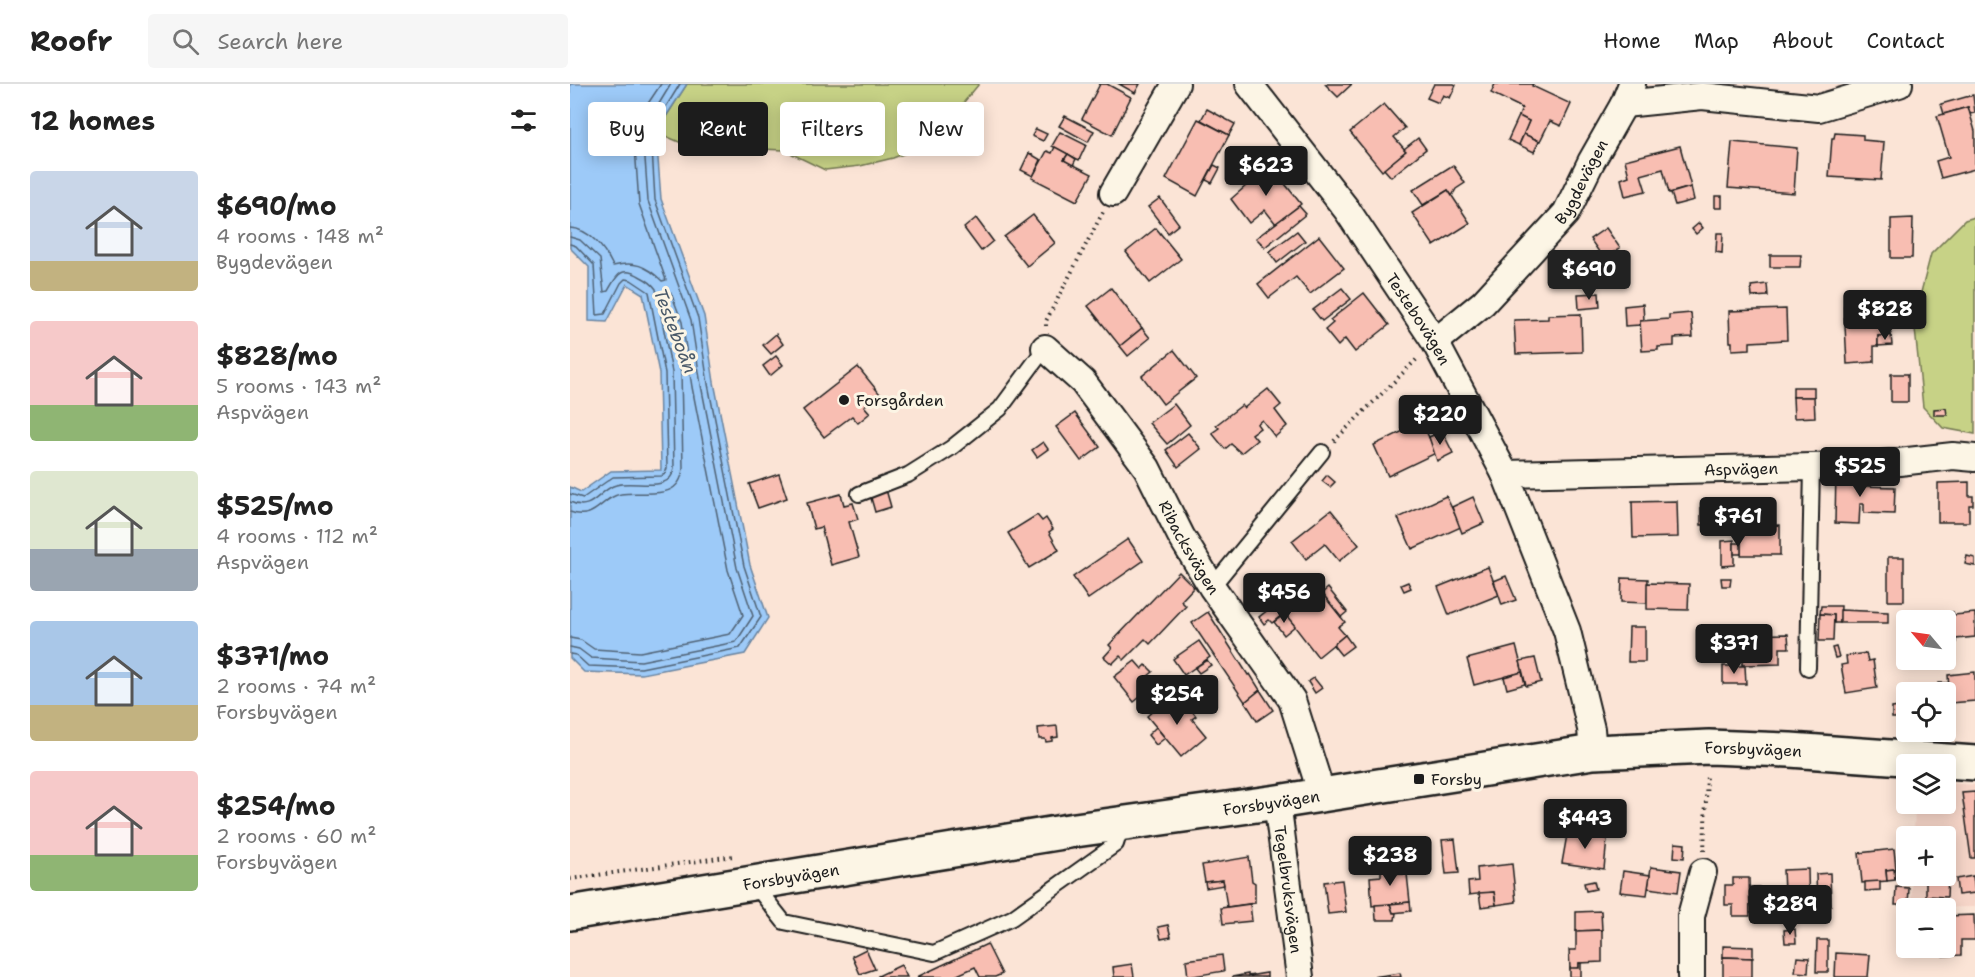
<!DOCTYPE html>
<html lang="en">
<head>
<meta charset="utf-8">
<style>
  :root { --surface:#fff; --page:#f6f6f6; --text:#222; --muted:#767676; --line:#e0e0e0; --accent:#1c1c1c }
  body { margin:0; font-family:"Shantell Sans",sans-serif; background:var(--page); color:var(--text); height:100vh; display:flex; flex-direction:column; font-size:22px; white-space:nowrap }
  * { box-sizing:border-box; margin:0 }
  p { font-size:20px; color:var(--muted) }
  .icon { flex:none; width:33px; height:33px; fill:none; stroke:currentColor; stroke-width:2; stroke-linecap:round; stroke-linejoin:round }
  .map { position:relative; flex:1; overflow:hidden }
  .panel { display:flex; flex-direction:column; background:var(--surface); width:570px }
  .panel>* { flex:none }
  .banner { position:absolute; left:18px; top:18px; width:570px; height:54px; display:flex; gap:12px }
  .needle { width:39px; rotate:299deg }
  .controls { position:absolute; left:1326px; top:526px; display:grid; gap:12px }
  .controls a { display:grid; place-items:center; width:60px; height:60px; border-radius:6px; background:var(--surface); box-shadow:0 3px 15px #0003; font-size:30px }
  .price { position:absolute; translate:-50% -51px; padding:0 14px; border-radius:6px; background:var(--accent); color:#fff; font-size:20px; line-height:39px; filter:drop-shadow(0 2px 3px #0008) }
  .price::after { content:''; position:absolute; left:50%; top:36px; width:18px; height:14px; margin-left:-9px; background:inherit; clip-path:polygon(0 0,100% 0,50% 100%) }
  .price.on { background:#222; color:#fff }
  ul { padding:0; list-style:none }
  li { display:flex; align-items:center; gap:18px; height:150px; padding:0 30px }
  li span { display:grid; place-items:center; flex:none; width:168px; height:120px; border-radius:6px; color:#555 }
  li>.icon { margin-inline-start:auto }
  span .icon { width:72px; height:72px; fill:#fffc; stroke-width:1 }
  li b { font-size:26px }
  h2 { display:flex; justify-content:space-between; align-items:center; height:72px; padding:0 30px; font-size:26px }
  .tag { padding:0 21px; border-radius:6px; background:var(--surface); box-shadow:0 3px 15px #0003; font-size:21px; line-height:54px }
  .tag.on { background:var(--accent); color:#fff }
  header { display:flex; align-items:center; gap:36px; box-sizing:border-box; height:84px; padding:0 30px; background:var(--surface); border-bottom:2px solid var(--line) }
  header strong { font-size:28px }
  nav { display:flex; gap:33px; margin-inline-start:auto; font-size:21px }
  .search { width:420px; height:54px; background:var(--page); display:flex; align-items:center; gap:15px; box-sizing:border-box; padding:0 21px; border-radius:6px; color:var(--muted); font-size:22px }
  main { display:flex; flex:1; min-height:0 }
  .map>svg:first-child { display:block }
</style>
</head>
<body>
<header>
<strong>Roofr</strong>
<div class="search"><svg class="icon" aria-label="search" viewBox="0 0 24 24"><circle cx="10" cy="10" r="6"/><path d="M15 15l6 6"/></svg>Search here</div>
<nav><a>Home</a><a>Map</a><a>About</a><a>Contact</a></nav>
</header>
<main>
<section class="panel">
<h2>12 homes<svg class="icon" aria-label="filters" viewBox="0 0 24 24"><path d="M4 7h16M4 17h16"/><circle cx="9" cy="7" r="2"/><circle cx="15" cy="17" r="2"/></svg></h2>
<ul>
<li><span style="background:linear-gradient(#c9d6e8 75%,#c2b280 0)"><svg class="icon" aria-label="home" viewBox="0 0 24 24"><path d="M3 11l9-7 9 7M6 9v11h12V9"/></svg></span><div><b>$690/mo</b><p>4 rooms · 148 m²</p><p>Bygdevägen</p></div></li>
<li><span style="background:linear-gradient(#f6c9c9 70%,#8fb573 0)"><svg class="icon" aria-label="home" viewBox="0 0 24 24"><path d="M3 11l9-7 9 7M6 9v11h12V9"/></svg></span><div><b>$828/mo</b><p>5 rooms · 143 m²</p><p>Aspvägen</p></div></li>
<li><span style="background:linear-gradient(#dfe7d0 65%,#9aa5b1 0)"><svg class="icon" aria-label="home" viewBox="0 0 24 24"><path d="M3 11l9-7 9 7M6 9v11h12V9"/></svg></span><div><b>$525/mo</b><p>4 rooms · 112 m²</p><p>Aspvägen</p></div></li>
<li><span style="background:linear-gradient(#a9c7e8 70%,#c2b280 0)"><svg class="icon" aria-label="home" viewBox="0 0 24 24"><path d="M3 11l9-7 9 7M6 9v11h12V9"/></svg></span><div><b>$371/mo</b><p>2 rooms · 74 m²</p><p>Forsbyvägen</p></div></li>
<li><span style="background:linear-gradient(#f6c9c9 70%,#8fb573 0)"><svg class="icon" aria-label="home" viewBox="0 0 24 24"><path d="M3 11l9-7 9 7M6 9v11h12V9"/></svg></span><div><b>$254/mo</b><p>2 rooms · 60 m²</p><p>Forsbyvägen</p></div></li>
</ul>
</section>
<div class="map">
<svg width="1405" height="893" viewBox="0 0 1405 893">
  <rect width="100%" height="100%" fill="#fbe4d6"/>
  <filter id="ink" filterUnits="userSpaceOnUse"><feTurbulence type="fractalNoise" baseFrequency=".0167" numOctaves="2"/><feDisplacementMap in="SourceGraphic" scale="12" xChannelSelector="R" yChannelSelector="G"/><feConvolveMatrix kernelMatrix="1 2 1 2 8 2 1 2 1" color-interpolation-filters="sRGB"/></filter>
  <g filter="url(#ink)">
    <!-- built -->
    <polygon fill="#f6d5c8" points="1376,699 1405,701 1405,823 1341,824 1342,792 1376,792 1376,753 1344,753 1345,720 1376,720"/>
    <!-- green -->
    <g fill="#c7d286" stroke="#727751" stroke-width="1.5">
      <polygon points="117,0 409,0 359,60 323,74 290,82 255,86 214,66 167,64 140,56 116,61 86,48"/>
      <polygon points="1405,133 1405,350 1373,344 1353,323 1344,235 1361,170 1395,136"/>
    </g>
    <!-- water -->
    <polygon fill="#9dcaf8" stroke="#6984a0" stroke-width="1.5" points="0,0 117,0 86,48 91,115 134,232 144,298 180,481 198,534 175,570 72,590 14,588 0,574 0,403 11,408 41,387 91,386 89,289 73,210 57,200 37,238 19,237 19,183 0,164"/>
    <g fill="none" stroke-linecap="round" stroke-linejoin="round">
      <!-- shore -->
      <g stroke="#506274" stroke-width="1.5">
        <path d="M0 144C20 145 35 165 43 182 64 177 76 181 92 197L96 196 69 120 64 49 67 36 91 0"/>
        <path d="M0 153 10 156 30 175 34 208 38 207C47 191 51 181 71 193 77 196 82 199 86 205L102 288 104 384C101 411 64 395 46 401 28 406 23 429 0 418"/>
        <polyline points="0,160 6,162 24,181 27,231 35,230 51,199 55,195 61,196 79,208 95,289 97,384 95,390 91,392 43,393 13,414 0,410"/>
        <path d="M0 428C26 438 31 413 51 410 74 406 110 419 113 384L111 288 97 212 101 209 112 238 122 303 158 486 173 531 160 550 70 568 24 565 11 556 0 554"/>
        <polyline points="0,563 9,565 21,574 71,577 166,558 183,532 167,484 131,301 121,236 78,117 73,46 101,0"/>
        <polyline points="0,570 6,571 18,582 71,584 170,564 191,533 174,482 138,300 128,234 85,116 81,47 110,0"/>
      </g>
    </g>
    <!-- building -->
    <g fill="#f8beb2" stroke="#1c1c1c" stroke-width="1.5">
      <polygon points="530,0 537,0 561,13 542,51 512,35"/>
      <polygon points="549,0 570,0 565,9"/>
      <polygon points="755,0 782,0 768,13"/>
      <polygon points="864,0 884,0 886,1 880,14 873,11 869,19 857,14"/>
      <polygon points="925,0 963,0 962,2 1001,20 991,42 980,37 970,57 953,50 959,37 949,32 952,24 921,9"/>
      <polygon points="1403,11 1405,29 1400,30 1398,23 1374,30 1371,20"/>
      <polygon points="814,20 835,44 824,53 836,67 812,87 780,48"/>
      <polygon points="1398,23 1405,47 1405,85 1371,94 1366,77 1379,73 1367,32"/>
      <polygon points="637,25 665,40 659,51 631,36"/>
      <polygon points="495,32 524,47 518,58 489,42"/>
      <polygon points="949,32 959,37 949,61 938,56"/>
      <polygon points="628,35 659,51 627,112 596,95"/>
      <polygon points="466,45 477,50 473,57 462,52"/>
      <polygon points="490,48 516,61 509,76 482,62"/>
      <polygon points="1265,49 1293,51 1293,56 1314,58 1311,96 1259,93 1262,54 1264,54"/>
      <polygon points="954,50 969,57 964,68 949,61"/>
      <polygon points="848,54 856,65 821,93 814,85 836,67 834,65"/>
      <polygon points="1162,58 1227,64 1224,109 1158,104"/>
      <polygon points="1110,62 1121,103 1099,109 1093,85 1071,91 1076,107 1055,112 1051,95 1059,92 1055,76"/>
      <polygon points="485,63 498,70 494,76 522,90 507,117 462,94 477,67 482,69"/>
      <polygon points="459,69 471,76 463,92 451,86"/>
      <polygon points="498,70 506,75 503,81 494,76"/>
      <polygon points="644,81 650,84 642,99 636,96"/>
      <polygon points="700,81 731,120 706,140 695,126 679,139 661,115"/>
      <polygon points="883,81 895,99 886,105 882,112 878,106 853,121 843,106"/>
      <polygon points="1121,103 1124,116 1105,121 1101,109"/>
      <polygon points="878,106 900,139 864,162 842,129"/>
      <rect x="1145" y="112" width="7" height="12"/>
      <polygon points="590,114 609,140 598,149 578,123"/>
      <polygon points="729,122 736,130 695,163 686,154"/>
      <polygon points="463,131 485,159 457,182 434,153"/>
      <polygon points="406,134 423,157 411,167 394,144"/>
      <polygon points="1343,134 1342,174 1321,174 1321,135"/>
      <polygon points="1129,139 1133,144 1126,150 1122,145"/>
      <polygon points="586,144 611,175 580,199 556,168"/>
      <polygon points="1036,144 1050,164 1034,175 1020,155"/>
      <polygon points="727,147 735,157 707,179 699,168"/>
      <polygon points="1147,149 1153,149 1152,169 1146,168"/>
      <polygon points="749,152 774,184 740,210 726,193 699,214 688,200"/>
      <polygon points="1200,171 1231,171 1230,183 1200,183"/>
      <polygon points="1046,174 1051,181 1045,186 1040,178"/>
      <polygon points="1197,200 1198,212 1182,213 1181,202"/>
      <polygon points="541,204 572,244 550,262 518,222"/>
      <polygon points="772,204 781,215 752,237 743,226"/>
      <polygon points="794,209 819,241 785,268 775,255 768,262 755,246 763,239 760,236"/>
      <polygon points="1029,209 1030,223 1009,225 1008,210"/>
      <polygon points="1073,220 1074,237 1070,237 1070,241 1055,242 1054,222"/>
      <polygon points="1320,220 1321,251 1308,252 1308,262 1304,262 1304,278 1277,280 1274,222"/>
      <polygon points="1216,225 1217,256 1180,258 1180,265 1162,266 1162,258 1160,258 1159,227"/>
      <polygon points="1121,229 1123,253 1104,254 1104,262 1088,263 1088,266 1072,267 1070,237 1099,235 1099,231"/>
      <polygon points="1011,230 1012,268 946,270 944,236 978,235 978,231"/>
      <polygon points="572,244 580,254 558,272 550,262"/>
      <polygon points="206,250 213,260 201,270 193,261"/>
      <polygon points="1321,251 1322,261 1308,262 1308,252"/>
      <polygon points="604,266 626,294 593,320 572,292"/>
      <polygon points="206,272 213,281 200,292 193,282"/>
      <polygon points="288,283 310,310 294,322 300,329 288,339 282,332 254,353 233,326"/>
      <rect x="1321" y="290" width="17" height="28"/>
      <rect x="1223" y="303" width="21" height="10"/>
      <polygon points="698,305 711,321 705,326 717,342 705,353 692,336 687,340 690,344 682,350 687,356 671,369 661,360 655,365 642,349 649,344 646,341 672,321 674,324"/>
      <polygon points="1223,313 1244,313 1245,333 1224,334"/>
      <polygon points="604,320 620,341 597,360 579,339"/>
      <polygon points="1376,324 1377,331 1364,331 1364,325"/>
      <polygon points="505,329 530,363 511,377 486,343"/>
      <polygon points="852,338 866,369 818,392 804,361"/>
      <polygon points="872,347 883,369 867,377 859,353"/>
      <polygon points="618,349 631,365 608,383 596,366"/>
      <polygon points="473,358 478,365 467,373 462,366"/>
      <polygon points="1266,386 1291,386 1291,402 1325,403 1324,430 1294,429 1294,420 1290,420 1289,440 1265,439"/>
      <polygon points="209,390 217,414 188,424 179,400"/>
      <polygon points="757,391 765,398 760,403 752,397"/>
      <polygon points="1399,398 1399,412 1403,412 1403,421 1399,421 1399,438 1368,438 1368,399"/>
      <polygon points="315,402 321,423 305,428 299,407"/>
      <polygon points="271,410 274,421 283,419 288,435 279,438 289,473 261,481 251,443 244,445 237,419"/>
      <polygon points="876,412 891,443 842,465 828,434"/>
      <polygon points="903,413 914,439 892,449 882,423"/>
      <polygon points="1145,416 1145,441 1131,441 1131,417"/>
      <polygon points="1107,417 1108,453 1063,454 1062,418"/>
      <polygon points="761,426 789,461 769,477 755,460 736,475 722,457"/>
      <polygon points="467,431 472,437 476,434 483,445 479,448 489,466 459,484 438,449"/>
      <polygon points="1210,441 1210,471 1171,471 1170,442"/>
      <polygon points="558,455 573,477 518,515 503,493"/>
      <polygon points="1164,456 1164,481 1152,482 1152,457"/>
      <rect x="1164" y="459" width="7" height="11"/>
      <polygon points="1397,472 1405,474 1405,482 1395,480"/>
      <rect x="1318" y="473" width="16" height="44"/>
      <polygon points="918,483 929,511 879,531 868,503"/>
      <polygon points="609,488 624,503 611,517 616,522 580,560 575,555 554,576 550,572 542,580 534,573 542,564 539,561"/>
      <polygon points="936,492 946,516 932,521 924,497"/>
      <polygon points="1052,494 1078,495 1077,519 1051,518"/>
      <polygon points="1151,494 1161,494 1160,502 1152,502"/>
      <polygon points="838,498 841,504 834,507 831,501"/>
      <polygon points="1077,499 1119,500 1118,526 1077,525"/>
      <polygon points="748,504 775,538 768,543 775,551 748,573 715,530"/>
      <polygon points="758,504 777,528 771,533 752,509"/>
      <polygon points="703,522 713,530 702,539 699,536 694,540 689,533"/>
      <polygon points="1251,522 1271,522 1270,539 1264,539 1264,531 1250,530"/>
      <polygon points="1270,526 1318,528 1318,539 1270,539"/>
      <polygon points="638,528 678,591 680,590 690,606 675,618 622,539"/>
      <polygon points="1383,528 1384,531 1405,529 1405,553 1386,555 1386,559 1376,560 1376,537 1373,537 1372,529"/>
      <polygon points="715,530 725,542 714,551 704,538"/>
      <polygon points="1250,530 1264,531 1263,557 1249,557"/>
      <polygon points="1059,543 1075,543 1075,578 1058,578"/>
      <polygon points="1218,550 1219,564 1210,564 1210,580 1172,581 1172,551"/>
      <polygon points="775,551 783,562 771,571 763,561"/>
      <polygon points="629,557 640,573 614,591 603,575"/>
      <polygon points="946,562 953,588 904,601 897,575"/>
      <polygon points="1266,563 1269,573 1265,574 1262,564"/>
      <polygon points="1296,569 1298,577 1303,576 1307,604 1276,609 1271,581 1277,580 1276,572"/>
      <polygon points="965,574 971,598 956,602 950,577"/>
      <polygon points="637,576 641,581 629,589 625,584"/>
      <polygon points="565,577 572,585 576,581 583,588 578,592 585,601 564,618 544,593"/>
      <polygon points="1153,582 1175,582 1176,600 1153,600"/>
      <polygon points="952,588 955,600 937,605 934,593"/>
      <polygon points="1405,588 1405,617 1380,619 1378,591"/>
      <polygon points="744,594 752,604 745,609 738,598"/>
      <polygon points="1368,599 1379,599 1380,618 1376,619 1376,609 1368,609"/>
      <polygon points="690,606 703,626 687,637 675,618"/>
      <polygon points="602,611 616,628 620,624 626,632 622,635 636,652 611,673 577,632"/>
      <polygon points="1329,623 1330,634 1322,634 1322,624"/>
      <polygon points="487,642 488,653 482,654 482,657 476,658 475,655 469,655 468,644"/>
      <polygon points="586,643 595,654 586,661 578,651"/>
      <polygon points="1405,708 1405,774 1401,774 1392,709"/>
      <polygon points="998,745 1022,749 1022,752 1037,755 1034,785 992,779"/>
      <polygon points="885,755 889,789 876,790 872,756"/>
      <polygon points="1105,759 1115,760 1114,774 1104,773"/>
      <polygon points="1324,765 1326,785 1316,786 1317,797 1292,799 1289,769"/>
      <polygon points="679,773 682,797 685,799 685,819 657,823 653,796 635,798 632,781"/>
      <polygon points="826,780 828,790 837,790 840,818 802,822 800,793 811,792 811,781"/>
      <polygon points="942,780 946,818 926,821 924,808 899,811 898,798 908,797 907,784"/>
      <polygon points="1081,783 1111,787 1108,808 1078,804"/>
      <polygon points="1238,785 1239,831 1222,831 1222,827 1201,827 1201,808 1214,808 1213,786"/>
      <polygon points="1324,785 1325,796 1317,797 1316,786"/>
      <polygon points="1053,787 1080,791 1077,811 1050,808"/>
      <polygon points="1260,789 1261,821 1247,821 1246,790"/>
      <polygon points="1376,790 1378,790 1377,813 1356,812 1356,792 1376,792"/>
      <polygon points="1403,792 1405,809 1388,811 1386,795"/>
      <polygon points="1163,794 1179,794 1180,832 1163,832 1163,821 1155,821 1155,801 1163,801"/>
      <polygon points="653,796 654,801 636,804 635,798"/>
      <polygon points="772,796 776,828 758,830 754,798"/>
      <polygon points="1024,797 1026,805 1016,807 1014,799"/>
      <polygon points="1310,797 1310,806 1295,807 1295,798"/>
      <polygon points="1180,803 1189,803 1190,829 1180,829"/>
      <polygon points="1326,803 1339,804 1338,821 1325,821"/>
      <polygon points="924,808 926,821 911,823 909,809"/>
      <polygon points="840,818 841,827 823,829 820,820"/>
      <polygon points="680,820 682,837 653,840 651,824"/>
      <polygon points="820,820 823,829 826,829 825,836 806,836 805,821"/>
      <polygon points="1031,827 1032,846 1006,847 1006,828"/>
      <polygon points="1404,831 1405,856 1391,856 1391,871 1373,872 1372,864 1376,864 1376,832"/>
      <polygon points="598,841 601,853 591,855 588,843"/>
      <polygon points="1225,845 1226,859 1215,859 1214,846"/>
      <polygon points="1032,846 1032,878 1009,879 1009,884 1000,885 999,866 1006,866 1006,847"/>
      <polygon points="1247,856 1258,856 1258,888 1246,888"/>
      <polygon points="417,860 432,890 425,893 410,893 405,883 383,893 347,893"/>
      <polygon points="1153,862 1183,863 1183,874 1153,873"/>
      <polygon points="296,865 305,885 290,890 282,872"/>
      <polygon points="1266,869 1300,871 1298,893 1265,893"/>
      <polygon points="652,871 654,887 618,893 616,876"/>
      <polygon points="1153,873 1182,874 1182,893 1153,893"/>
      <polygon points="1227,873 1239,874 1238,889 1225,888"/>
      <polygon points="1009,879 1011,879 1011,893 1000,893 1000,884 1009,884"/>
      <polygon points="562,880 564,893 544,893 543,883"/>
      <polygon points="331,881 337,893 309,893 308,892"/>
      <polygon points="697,889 697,893 662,893 678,890 678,892"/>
      <polygon points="830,889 831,893 802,893"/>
    </g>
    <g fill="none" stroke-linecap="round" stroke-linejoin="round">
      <defs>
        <g id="service">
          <polyline points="289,410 338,391 381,364 430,325 475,264"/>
          <polyline points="642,503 752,368"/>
          <polyline points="1238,584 1242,383"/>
          <polyline points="184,800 214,838 364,869 442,834 546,760 552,741"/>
        </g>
        <g id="minor">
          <path id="s1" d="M679 0 777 126 865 258 935 390 997 547 1021 645 1023 668"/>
          <polyline points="1054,20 1132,12 1249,24 1329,0"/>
          <polyline points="543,109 606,0"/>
          <path id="s2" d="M865 258 913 219 996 129 1021 78 1054 20 1062 0"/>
          <path id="s3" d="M475 264 513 298 577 384 611 452 642 503 722 616 752 711"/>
          <path id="s4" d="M935 390 1242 383 1311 380 1383 372 1405 374"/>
          <path id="s5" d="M707 718 730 893"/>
          <polyline points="1121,893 1121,832 1133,788"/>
        </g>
        <g id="tertiary">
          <path id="s6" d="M0 829 505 746 707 718 1023 668 1139 663 1220 666 1405 679"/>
        </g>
      </defs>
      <!-- service casing -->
      <use href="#service" stroke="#1c1c1c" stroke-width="18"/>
      <!-- minor casing -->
      <use href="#minor" stroke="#1c1c1c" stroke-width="30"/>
      <!-- tertiary casing -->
      <use href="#tertiary" stroke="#1c1c1c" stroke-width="38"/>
      <!-- path -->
      <g stroke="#1c1c1c" stroke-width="4" stroke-dasharray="1.5 4.5" stroke-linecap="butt">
        <polyline points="476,242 476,237 533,128"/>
        <polyline points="764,357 848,274"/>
        <polyline points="1134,767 1137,690"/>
        <polyline points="0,795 163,772"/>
      </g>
      <!-- service -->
      <use href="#service" stroke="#fcf5e5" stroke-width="14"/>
      <!-- minor -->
      <use href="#minor" stroke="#fcf5e5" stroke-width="26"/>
      <!-- tertiary -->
      <use href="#tertiary" stroke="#fcf5e5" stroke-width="33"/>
    </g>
  </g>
  <!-- markers -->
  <g fill="#1c1c1c" stroke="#fcf5e5" stroke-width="2">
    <circle cx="274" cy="316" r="6"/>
    <rect x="843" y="689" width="12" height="12" rx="3"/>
  </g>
  <g text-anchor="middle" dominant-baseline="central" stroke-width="6" stroke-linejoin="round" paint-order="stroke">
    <!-- street labels -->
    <g font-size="16" fill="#1c1c1c" stroke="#fcf5e5">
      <text stroke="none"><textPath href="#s2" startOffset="219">Bygdevägen</textPath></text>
      <text stroke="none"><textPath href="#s1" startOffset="290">Testebovägen</textPath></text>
      <text stroke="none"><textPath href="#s4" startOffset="236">Aspvägen</textPath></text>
      <text stroke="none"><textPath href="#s3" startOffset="248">Ribacksvägen</textPath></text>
      <text stroke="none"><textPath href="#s6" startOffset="1196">Forsbyvägen</textPath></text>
      <text stroke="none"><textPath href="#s6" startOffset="710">Forsbyvägen</textPath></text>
      <text stroke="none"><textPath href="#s6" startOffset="224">Forsbyvägen</textPath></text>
      <text stroke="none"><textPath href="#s5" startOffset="88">Tegelbruksvägen</textPath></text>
    </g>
    <!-- poi labels -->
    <g font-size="16" fill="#1c1c1c" stroke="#fcf5e5" text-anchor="start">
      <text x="286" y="316">Forsgården</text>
      <text x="861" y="695">Forsby</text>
    </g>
    <!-- water labels -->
    <g font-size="18" font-style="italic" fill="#495969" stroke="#fcf5e5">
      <text transform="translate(105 247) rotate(69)">Testeboån</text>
    </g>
  </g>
</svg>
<div class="controls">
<a><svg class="needle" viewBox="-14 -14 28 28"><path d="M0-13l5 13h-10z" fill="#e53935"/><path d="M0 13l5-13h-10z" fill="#767676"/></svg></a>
<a><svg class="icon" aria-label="locate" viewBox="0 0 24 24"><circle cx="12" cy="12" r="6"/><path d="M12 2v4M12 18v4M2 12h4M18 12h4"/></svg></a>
<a><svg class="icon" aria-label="layers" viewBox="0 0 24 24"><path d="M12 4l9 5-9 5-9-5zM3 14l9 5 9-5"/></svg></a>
<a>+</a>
<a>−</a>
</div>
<b class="price" style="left:696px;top:113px">$623</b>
<b class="price on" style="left:1019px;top:217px">$690</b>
<b class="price" style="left:1315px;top:257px">$828</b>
<b class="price" style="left:870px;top:362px">$220</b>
<b class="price" style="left:1290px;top:414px">$525</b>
<b class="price" style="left:1168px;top:464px">$761</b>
<b class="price" style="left:714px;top:540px">$456</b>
<b class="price" style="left:1164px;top:591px">$371</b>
<b class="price" style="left:607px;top:642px">$254</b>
<b class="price" style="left:1015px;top:766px">$443</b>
<b class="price" style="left:820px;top:803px">$238</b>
<b class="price" style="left:1220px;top:852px">$289</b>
<div class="banner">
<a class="tag">Buy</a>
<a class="tag on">Rent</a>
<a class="tag">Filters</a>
<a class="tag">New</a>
</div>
</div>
</main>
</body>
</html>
